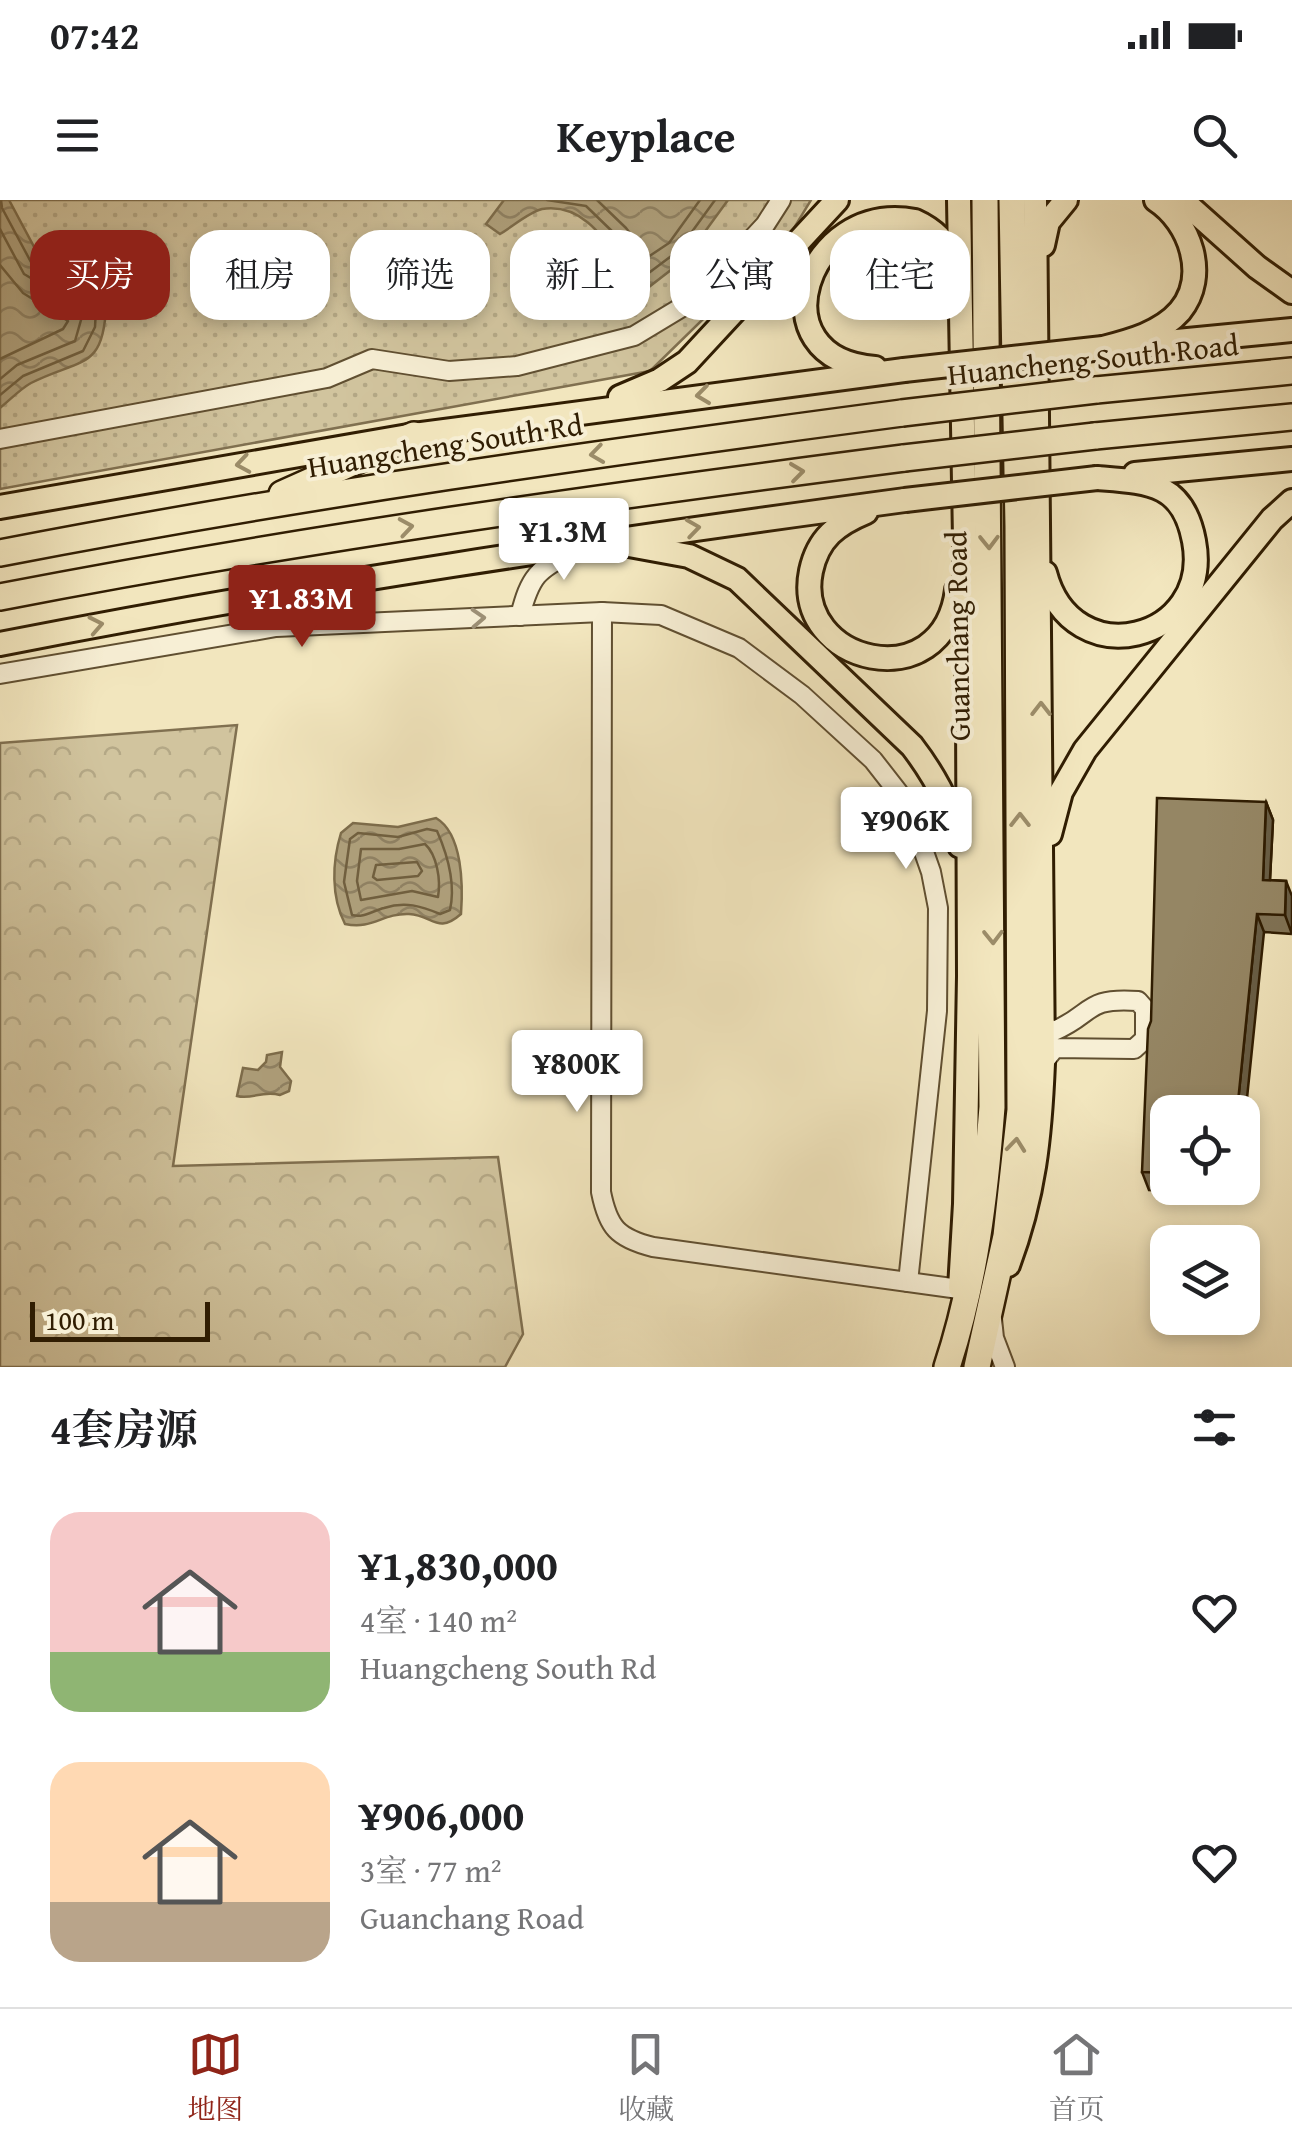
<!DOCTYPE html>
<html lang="zh">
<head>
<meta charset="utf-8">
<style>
  :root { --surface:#fff; --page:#f2f2f2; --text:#202124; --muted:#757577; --line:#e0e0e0; --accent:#8f2418 }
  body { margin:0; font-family:"Gentium Book Plus","Noto Serif SC",serif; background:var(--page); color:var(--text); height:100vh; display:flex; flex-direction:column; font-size:38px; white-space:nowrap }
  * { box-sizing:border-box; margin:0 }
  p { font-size:32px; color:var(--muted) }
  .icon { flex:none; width:55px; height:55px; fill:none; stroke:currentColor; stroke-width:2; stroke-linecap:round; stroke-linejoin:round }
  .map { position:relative; height:1167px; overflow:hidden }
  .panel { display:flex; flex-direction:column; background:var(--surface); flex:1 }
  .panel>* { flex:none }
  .banner { position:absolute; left:30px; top:30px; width:1232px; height:90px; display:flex; gap:20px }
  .buttons { position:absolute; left:1150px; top:895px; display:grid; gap:20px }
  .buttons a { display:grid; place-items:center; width:110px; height:110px; border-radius:20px; background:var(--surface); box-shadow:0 5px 15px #0003; font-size:50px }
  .scale { position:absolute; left:30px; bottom:25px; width:180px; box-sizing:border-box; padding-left:10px; border:5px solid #301d02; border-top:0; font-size:28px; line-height:35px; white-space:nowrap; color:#301d02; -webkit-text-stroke:8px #f7efd5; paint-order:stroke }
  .price { position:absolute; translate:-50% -85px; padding:0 22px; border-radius:10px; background:#fff; color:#222; font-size:32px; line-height:65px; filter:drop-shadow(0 2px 5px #0008) }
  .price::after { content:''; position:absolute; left:50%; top:60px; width:30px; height:22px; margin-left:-15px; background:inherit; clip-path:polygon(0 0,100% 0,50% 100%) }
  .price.selected { background:var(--accent); color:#fff }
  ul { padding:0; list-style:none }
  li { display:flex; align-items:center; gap:30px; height:250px; padding:0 50px }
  li span { display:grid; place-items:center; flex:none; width:280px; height:200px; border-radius:30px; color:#555 }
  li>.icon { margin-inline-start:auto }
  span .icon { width:120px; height:120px; fill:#fffc; stroke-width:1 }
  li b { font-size:42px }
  h2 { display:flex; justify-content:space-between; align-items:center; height:120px; padding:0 50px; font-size:42px }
  .tag { padding:0 35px; border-radius:30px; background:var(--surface); box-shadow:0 5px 15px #0003; font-size:35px; line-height:90px }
  .tag.selected { background:var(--accent); color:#fff }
  .status { display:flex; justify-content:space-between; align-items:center; height:70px; padding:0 50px; background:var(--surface); direction:ltr }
  .status svg { height:28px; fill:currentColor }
  header { display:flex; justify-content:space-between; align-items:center; height:130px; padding:0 50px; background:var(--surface); font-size:45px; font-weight:800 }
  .tab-bar { display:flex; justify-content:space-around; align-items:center; height:140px; border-top:2px solid var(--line); background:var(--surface); font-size:28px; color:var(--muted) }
  .tab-bar a { display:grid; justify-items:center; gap:5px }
  .tab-bar .selected { color:var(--accent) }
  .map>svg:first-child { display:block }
</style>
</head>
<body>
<div class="status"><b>07:42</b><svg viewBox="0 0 49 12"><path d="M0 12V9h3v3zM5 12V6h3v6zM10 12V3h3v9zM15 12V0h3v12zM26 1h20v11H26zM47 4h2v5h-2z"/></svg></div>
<header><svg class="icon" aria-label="menu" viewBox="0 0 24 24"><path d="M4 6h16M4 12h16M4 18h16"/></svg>Keyplace<svg class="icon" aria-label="search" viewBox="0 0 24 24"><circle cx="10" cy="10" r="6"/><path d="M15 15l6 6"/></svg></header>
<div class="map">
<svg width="1292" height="1167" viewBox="0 0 1292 1167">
  <defs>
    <pattern id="forest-crowns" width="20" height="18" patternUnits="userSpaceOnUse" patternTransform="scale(2.5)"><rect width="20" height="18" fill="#d1c49e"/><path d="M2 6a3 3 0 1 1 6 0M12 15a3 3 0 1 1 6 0" fill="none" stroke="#b4a886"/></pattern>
    <pattern id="park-dots" width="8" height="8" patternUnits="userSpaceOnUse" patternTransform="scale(2.5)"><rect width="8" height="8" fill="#d1c49e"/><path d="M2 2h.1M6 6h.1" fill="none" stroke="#b4a886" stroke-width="1.8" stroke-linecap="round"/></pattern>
    <pattern id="water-waves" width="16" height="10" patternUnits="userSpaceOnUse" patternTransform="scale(2.5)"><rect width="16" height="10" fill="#b0a27e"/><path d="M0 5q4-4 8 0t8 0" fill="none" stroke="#908365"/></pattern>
  </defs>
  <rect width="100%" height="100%" fill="#f2e6be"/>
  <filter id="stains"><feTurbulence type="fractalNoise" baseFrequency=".002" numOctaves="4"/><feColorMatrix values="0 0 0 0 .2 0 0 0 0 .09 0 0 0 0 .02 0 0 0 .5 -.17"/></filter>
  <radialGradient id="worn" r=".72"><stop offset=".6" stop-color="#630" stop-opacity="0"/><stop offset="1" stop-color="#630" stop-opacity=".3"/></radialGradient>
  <!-- forest -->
  <polygon fill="url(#forest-crowns)" stroke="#807050" stroke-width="2.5" points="237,525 173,966 498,957 523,1134 505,1167 0,1167 0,543"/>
  <!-- park -->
  <polygon fill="url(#park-dots)" stroke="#807050" stroke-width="2.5" points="0,0 811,0 791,33 650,171 0,289"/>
  <!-- water -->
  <g fill="url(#water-waves)" stroke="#7d6d4c" stroke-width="2.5">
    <path d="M0 0H9L40 58 90 87 106 105C104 171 80 158 31 183 20 189 10 200 0 208Z"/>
    <path d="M504 0H728L685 59 645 90C615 61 593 1 542 9 529 12 512 27 500 34L486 24Z"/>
    <path d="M436 618C463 634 463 686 461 714 437 735 433 715 409 714 382 713 373 730 345 724 331 697 332 662 341 633L353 623 398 627Z"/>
    <path d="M282 852 280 867 291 881 289 891 280 895C262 890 252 900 237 896L243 868 258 870 266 862 267 855Z"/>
  </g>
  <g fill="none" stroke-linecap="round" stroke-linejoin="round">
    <!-- shore -->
    <g stroke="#706040" stroke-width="2.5">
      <polyline points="547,0 586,6 617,36 646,75 678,51 715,0"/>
      <polyline points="597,0 626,28 648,57 669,43 700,0"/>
      <polyline points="0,29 24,74 78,106 83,113 75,141 17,165 0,179"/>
      <polyline points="0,65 23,93 68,121 63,129 0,159"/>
      <polyline points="0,195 23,176 83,151 95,127 96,109 85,96 32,64 2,8 1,0"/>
      <path d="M427 629 437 631C448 656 456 683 450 710L440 714C421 706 405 701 384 708 372 711 364 718 352 715L344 682 350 639 358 633 398 637Z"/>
      <path d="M425 644C437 655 441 680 438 697L412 691 361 700 357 681 361 649H399Z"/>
      <polygon points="417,662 422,671 418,676 377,680 373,677 376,665"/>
    </g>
    <defs>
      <g id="minor">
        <polyline points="0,239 327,178 372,159 449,171 517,166 634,136 697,98 765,25 781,0"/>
        <path d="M602 412 601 992C608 1027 617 1038 653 1047L959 1089"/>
        <path d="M520 416C530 377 537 369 573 352"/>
        <polyline points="0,474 276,427 602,412 661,415 739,448 802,495 873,560 898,592 917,632 931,672 938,708 937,811 908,1082"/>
        <path d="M1043 819 1047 829 1054 831C1094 814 1084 797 1138 801L1145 809V839L1134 849 1055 848 1043 863"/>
        <polyline points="992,1119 994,1138 1005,1167"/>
      </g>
      <g id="major">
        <polyline points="959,0 968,508 969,776 965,1004 960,1088"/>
        <polyline points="1182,0 1257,67 1292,92"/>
        <polyline points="1043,45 1048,22 1066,0"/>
        <polyline points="1136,145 1292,130"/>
        <path d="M1103 148C1130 141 1161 133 1180 111 1209 76 1190 22 1156 0"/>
        <path d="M875 168C754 159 806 0 915 21 935 30 948 43 956 64"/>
        <polyline points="620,197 660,180 687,162 837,0"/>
        <polyline points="1135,274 1292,259"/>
        <polyline points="0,307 414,235 904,170"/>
        <path d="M866 312C837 324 818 338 811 371 792 463 943 501 957 390"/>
        <path d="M629 345 689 356 737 379 912 546C935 576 953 608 960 646"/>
        <path d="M1045 373C1072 477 1213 441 1194 341 1183 282 1148 282 1097 278"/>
        <path d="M0 444C300 385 602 341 905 300"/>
        <polyline points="1050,634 1061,592 1085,550 1272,319 1292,301"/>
        <path d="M1008 1065C1034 996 1040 937 1043 863L1035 0"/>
      </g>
      <g id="highway">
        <polyline points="1096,190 1292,171"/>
        <polyline points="1095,236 1292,217"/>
        <polyline points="282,294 414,235"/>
        <path d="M0 353C299 295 600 253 902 213"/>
        <path d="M0 397C299 339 601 297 904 258"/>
        <path d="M947 1167C975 1082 985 997 992 907L985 0"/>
        <polyline points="977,1167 1006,1036 1020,910 1018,326 1012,0"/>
      </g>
    </defs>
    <!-- minor casing -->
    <use href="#minor" stroke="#604f31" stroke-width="22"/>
    <!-- major casing -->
    <use href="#major" stroke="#301d02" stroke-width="28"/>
    <!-- highway casing -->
    <use href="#highway" stroke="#301d02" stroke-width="30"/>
    <!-- minor -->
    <use href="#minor" stroke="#f7efd5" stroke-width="18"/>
    <!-- major -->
    <use href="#major" stroke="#f2e6be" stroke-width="22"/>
    <!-- highway -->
    <use href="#highway" stroke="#f2e6be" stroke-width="25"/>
    <defs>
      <g id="major-bridge">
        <polyline points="904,170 1103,148"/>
        <polyline points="905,300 1097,278"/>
      </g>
      <g id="highway-bridge">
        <polyline points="902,213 1096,190"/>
        <polyline points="904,258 1095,236"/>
      </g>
    </defs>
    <!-- major-bridge casing -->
    <use href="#major-bridge" stroke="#301d02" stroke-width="28" stroke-linecap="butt"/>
    <!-- highway-bridge casing -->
    <use href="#highway-bridge" stroke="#301d02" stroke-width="30" stroke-linecap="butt"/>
    <!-- major-bridge -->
    <use href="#major-bridge" stroke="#f2e6be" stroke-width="22"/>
    <!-- highway-bridge -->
    <use href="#highway-bridge" stroke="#f2e6be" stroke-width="25"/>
  </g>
  <!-- wall -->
  <polygon fill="#807356" stroke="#301d02" stroke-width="2.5" points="1266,602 1273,620 1270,680 1286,681 1292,734 1264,732 1168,912 1168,988 1186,988 1186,992 1149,990 1142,972"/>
  <!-- shaded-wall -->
  <g fill="#685e46" stroke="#301d02" stroke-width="2.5">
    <polygon points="1266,602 1273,620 1269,698 1263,680"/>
    <polygon points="1286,681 1292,696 1292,734 1285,715"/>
    <polygon points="1257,714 1264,732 1242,947 1242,912 1237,912"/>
  </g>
  <!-- building -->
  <polygon fill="#958664" stroke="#301d02" stroke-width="2.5" points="1157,598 1266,602 1263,680 1286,681 1285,715 1257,714 1237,912 1168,912 1168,973 1142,972 1148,829 1151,821"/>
  <!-- one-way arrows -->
  <defs><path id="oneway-chevron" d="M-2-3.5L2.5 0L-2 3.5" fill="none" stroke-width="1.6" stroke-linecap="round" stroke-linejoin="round" transform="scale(2.5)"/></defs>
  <g stroke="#9b8c69">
    <use href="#oneway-chevron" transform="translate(703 195) rotate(173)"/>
    <use href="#oneway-chevron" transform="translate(597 254) rotate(172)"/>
    <use href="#oneway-chevron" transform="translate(243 264) rotate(171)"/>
    <use href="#oneway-chevron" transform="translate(797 272) rotate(-7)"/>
    <use href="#oneway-chevron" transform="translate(406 327) rotate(-9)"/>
    <use href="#oneway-chevron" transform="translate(693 328) rotate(-8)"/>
    <use href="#oneway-chevron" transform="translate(989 342) rotate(89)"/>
    <use href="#oneway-chevron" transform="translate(96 425) rotate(-11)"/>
    <use href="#oneway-chevron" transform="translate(1041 509) rotate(-90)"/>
    <use href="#oneway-chevron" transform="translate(1020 620) rotate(-90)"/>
    <use href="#oneway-chevron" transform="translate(993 737) rotate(89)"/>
    <use href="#oneway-chevron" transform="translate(1016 945) rotate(-84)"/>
  </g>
  <use stroke="#9d9076" href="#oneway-chevron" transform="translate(478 418) rotate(-3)"/>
  <g text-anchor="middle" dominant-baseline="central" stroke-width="8" stroke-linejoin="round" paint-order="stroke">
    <!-- street labels -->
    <g font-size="30" fill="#301d02" stroke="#f7efd5">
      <text transform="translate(1093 159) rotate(-6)">Huancheng South Road</text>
      <text transform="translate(445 245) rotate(-9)">Huangcheng South Rd</text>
      <text transform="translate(957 436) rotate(-91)">Guanchang Road</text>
    </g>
  </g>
  <rect width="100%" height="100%" filter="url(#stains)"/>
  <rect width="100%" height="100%" fill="url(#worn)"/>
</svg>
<div class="buttons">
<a><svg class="icon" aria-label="locate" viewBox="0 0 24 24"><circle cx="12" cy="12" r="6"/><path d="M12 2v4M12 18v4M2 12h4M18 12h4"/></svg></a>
<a><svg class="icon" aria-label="layers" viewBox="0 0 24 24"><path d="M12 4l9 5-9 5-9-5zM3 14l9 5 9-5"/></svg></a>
</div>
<div class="scale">100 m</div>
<b class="price" style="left:564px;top:383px">¥1.3M</b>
<b class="price selected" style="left:302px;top:450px">¥1.83M</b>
<b class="price" style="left:906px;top:672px">¥906K</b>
<b class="price" style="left:577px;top:915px">¥800K</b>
<div class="banner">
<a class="tag selected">买房</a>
<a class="tag">租房</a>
<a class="tag">筛选</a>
<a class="tag">新上</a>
<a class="tag">公寓</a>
<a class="tag">住宅</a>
</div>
</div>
<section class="panel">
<h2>4套房源<svg class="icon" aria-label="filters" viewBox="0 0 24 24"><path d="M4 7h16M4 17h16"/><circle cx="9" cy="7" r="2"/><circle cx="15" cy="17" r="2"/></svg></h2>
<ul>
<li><span style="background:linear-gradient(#f6c9c9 70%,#8fb573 0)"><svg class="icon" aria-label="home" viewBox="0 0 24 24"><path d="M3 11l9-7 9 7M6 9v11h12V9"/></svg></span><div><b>¥1,830,000</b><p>4室 · 140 m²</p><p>Huangcheng South Rd</p></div><svg class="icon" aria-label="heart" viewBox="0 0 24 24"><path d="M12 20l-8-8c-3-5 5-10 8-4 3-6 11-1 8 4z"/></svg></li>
<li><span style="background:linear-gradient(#ffd9b3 70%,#b9a48a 0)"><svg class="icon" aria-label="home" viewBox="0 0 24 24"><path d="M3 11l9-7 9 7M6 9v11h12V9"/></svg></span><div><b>¥906,000</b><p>3室 · 77 m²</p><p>Guanchang Road</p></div><svg class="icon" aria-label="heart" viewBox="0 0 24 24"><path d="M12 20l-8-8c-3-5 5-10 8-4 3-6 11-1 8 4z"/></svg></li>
</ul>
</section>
<nav class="tab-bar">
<a class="selected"><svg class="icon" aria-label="map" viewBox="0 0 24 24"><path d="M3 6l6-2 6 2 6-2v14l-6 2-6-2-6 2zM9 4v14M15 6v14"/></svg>地图</a>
<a><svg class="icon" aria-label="saved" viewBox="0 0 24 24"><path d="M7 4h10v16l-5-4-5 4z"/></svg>收藏</a>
<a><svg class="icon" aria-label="home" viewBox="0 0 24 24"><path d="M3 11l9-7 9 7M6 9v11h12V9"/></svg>首页</a>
</nav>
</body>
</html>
